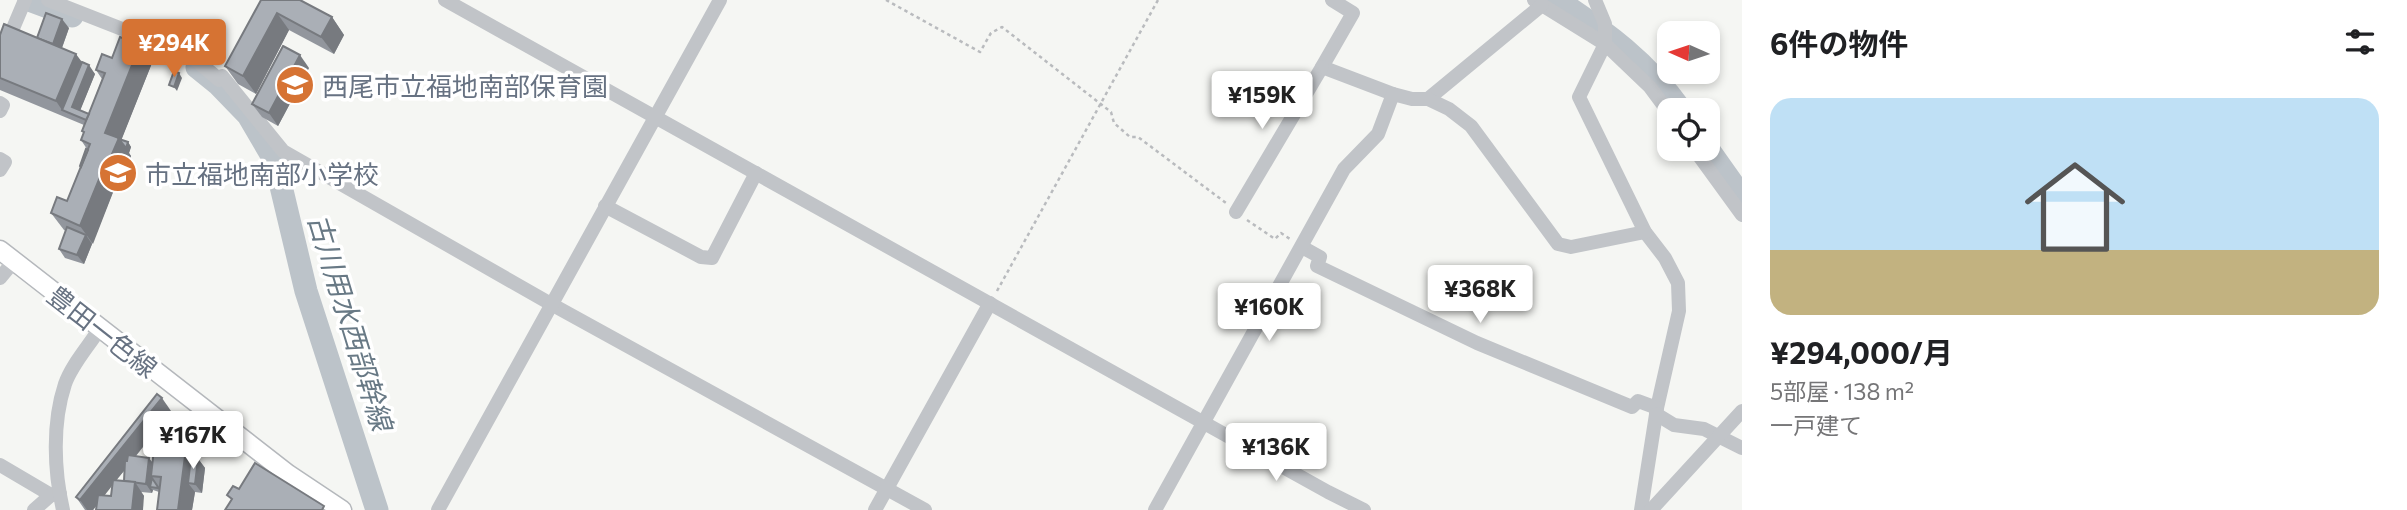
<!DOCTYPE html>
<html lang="ja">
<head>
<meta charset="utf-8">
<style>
  :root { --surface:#fff; --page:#f2f2f2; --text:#202124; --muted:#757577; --accent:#d67333 }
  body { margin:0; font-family:Commissioner,"Noto Sans JP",sans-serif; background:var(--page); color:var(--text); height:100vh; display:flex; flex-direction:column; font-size:26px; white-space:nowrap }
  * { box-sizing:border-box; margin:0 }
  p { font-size:23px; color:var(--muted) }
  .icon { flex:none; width:38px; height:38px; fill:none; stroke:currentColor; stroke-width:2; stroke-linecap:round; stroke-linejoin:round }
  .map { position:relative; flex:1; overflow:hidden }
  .sheet { display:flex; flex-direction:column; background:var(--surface); width:665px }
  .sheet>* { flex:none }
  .needle { width:46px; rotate:273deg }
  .fabs { position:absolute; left:1657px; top:21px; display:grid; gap:14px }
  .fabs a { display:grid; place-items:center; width:63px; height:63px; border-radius:14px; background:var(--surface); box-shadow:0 4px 10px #0003; font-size:35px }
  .price { position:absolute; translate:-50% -60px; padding:0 16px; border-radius:7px; background:#fff; color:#222; font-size:23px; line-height:46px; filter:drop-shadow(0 2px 4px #0008) }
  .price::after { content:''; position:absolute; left:50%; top:42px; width:21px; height:16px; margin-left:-10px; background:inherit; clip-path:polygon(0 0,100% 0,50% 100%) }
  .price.on { background:var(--accent); color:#fff }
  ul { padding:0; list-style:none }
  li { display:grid; align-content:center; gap:14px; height:371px; padding:0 28px }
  li span { display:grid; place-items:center; height:217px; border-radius:21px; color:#555 }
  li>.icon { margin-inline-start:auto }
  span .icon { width:126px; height:126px; fill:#fffc; stroke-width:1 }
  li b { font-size:30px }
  h2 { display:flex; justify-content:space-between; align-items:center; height:84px; padding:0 28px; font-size:30px }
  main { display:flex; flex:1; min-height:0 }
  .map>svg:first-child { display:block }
</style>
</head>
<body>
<main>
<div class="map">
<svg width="1742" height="510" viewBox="0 0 1742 510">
  <rect width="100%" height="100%" fill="#f5f6f3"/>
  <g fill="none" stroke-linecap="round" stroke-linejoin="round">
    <!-- river -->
    <g stroke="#bcc3c9" stroke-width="23">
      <polyline points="29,0 72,16"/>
      <path d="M1557 0C1606 32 1647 62 1681 110"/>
      <polyline points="197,67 218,84 248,115 275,161 306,291 377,510"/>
      <polyline points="1708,149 1742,197"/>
    </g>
    <defs>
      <polyline id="major" points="0,250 288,474 342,510"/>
    </defs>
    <!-- major casing -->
    <use href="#major" stroke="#b5b8bc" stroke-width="21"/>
    <!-- path -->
    <g stroke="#b9bbbe" stroke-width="2.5" stroke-dasharray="3.5 3.5" stroke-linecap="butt">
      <polyline points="886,0 980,52 991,33 1002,27 1111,112 1114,123 1130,137 1138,137 1226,203"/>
      <polyline points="1247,220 1275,239 1281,233 1290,239"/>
      <polyline points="997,291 1158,0"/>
    </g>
    <!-- minor -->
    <g stroke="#c1c4c8" stroke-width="14">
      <polyline points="48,0 191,56 219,80"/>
      <polyline points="445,0 1328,492 1364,510"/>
      <polyline points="1332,0 1353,13 1322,67 1393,94"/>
      <polyline points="1534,0 1605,44 1650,87 1670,114"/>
      <polyline points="1595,0 1605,24 1605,44 1579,97 1645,232 1665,258 1678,283 1679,311 1657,408 1641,510"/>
      <polyline points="0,59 25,0"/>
      <polyline points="222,76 283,151 551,304 925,510"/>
      <polyline points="1428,99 1542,5"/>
      <polyline points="0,103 3,105 0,111"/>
      <polyline points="1694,149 1742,215"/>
      <polyline points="0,159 5,162 0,170"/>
      <polyline points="605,206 701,257 712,258 756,173"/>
      <polyline points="1236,212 1322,67"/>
      <polyline points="1302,247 1320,257 1317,266 1477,343 1632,407 1638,401 1657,408"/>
      <polyline points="0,278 14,261"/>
      <polyline points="1656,414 1674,425 1704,429 1742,448"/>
      <polyline points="0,465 51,495 60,494"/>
      <polyline points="34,510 51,495"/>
      <path d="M63 510C54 471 52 423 65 384 72 364 89 346 100 328"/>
      <polyline points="438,510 720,0"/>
      <polyline points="875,510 990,303"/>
      <polyline points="1155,510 1344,169 1378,134 1393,94 1412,99 1428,99 1449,109 1471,126 1558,244 1571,247 1645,232"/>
      <polyline points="1651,510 1742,411"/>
    </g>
    <!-- major -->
    <use href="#major" stroke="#fff" stroke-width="18"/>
  </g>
  <!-- wall -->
  <g fill="#92969d" fill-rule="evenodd">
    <polygon points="261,0 332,17 344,35 334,54 289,30 256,94 238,84 225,66"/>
    <polygon points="69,28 62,48 82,62 95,74 80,110 89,114 102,79 96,70 112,58 140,45 152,63 121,140 128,142 131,147 129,153 131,156 122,178 119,177 84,264 65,258 59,249 66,231 64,230 51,213 67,201 81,168 80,166 87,149 81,140 84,133 82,131 84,125 0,90 0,35 37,38"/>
    <polygon points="309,68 278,126 262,117 252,104"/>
    <path d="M171 411 136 456 152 462 165 451 190 418 202 436 199 460 205 468 202 493 195 492 192 510H157L159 492 153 490 152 493 141 492 144 496 97 505 93 510H85L76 497ZM125 470V481L116 480ZM112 485 111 496 104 495Z"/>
  </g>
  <!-- shaded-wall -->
  <g fill="#777a7f">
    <polygon points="277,13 289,30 256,94 243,76"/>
    <polygon points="332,17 344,35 334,54 321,37"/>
    <polygon points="62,19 69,28 60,53 53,44"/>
    <polygon points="140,45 152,63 121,141 128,142 131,147 129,153 131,156 122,178 109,161 105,133"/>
    <polygon points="76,54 87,69 89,65 95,74 78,116 62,110 56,101"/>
    <polygon points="300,55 309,68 278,126 269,113"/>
    <polygon points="179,73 182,78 177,91 174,87"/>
    <polygon points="107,160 119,177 93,244 80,226"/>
    <polygon points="86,235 92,244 84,264 77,255"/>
    <polygon points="162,398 171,411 93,510 87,510 80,500"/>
    <polygon points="190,418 202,436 199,460 205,468 202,493 195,484 188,483 195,492 192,510 178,510"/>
    <polygon points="149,458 156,467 151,476 154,481 150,487 153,490 152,493 146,484"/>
    <polygon points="135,482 144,496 143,510 132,510"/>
  </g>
  <!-- building -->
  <g fill="#aaafb6" stroke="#777a7f" stroke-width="2">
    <polygon points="261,0 300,0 332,17 321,37 277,13 243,76 225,66"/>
    <polygon points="46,13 62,19 53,44 37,38"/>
    <polygon points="4,24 76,54 56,101 0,78 0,35"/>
    <polygon points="120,37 140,45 105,133 119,138 109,161 107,160 80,226 51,213 57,197 67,201 90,144 81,140 84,132 82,131 105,73 96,70 102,54 112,58"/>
    <polygon points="283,46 300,55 269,113 252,104"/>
    <polygon points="82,62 89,65 72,107 89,114 86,120 62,110"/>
    <polygon points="174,71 179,73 174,87 169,85"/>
    <polygon points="119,139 128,142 126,148"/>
    <polygon points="86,149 88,150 81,167 80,166"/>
    <polygon points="67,227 86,235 77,255 59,249"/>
    <polygon points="157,394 162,398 80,500 76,497"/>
    <polygon points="170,416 190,418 178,510 157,510 161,477 151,476 154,449 165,451"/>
    <polygon points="128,455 149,458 146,484 124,481 125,461 127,461"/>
    <polygon points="191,458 198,459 195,484 188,483"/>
    <polygon points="255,463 324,506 322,510 225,510 232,499 227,495 233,486 239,489"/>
    <polygon points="152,478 158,487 158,488 150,487"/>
    <polygon points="113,480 135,482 132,510 96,510 98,495 111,496"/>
  </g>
  <!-- icons -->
  <defs>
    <symbol id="school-disc" viewBox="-11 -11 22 22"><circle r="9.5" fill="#d67333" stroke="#fff"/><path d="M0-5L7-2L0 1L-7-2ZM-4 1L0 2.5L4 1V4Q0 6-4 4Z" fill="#fff"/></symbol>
  </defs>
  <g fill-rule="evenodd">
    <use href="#school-disc" x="273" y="63" width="44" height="44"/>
    <use href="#school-disc" x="96" y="151" width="44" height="44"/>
  </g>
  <g text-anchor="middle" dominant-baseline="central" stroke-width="7" stroke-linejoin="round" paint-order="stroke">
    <!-- poi labels -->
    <g font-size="26" fill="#677282" stroke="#fff" text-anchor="start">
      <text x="322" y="85">西尾市立福地南部保育園</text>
      <text x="145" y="173">市立福地南部小学校</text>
    </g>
    <!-- street labels -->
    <g font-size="26" fill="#677282" stroke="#fff">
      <text transform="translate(103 331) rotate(38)">豊田一色線</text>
    </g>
    <!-- water labels -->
    <g font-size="28" font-style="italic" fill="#687985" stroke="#fff">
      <text transform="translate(351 322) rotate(73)">古川用水西部幹線</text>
    </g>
  </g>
</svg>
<div class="fabs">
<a><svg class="needle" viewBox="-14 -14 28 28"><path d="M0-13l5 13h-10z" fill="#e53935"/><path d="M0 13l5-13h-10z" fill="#757577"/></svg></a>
<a><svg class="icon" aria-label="locate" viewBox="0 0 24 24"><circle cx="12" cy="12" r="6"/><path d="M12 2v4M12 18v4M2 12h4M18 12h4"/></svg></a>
</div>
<b class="price on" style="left:174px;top:79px">¥294K</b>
<b class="price" style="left:1262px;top:131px">¥159K</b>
<b class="price" style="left:1480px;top:325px">¥368K</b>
<b class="price" style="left:1269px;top:343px">¥160K</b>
<b class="price" style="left:193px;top:471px">¥167K</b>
<b class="price" style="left:1276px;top:483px">¥136K</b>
</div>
<section class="sheet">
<h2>6件の物件<svg class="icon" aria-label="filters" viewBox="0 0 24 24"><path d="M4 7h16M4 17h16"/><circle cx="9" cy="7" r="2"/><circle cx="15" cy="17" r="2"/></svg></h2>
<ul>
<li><span style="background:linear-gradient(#bfe0f5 70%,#c2b280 0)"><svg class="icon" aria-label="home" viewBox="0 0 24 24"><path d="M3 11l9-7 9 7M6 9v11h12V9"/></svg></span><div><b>¥294,000/月</b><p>5部屋 · 138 m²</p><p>一戸建て</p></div></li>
</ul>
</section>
</main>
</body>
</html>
